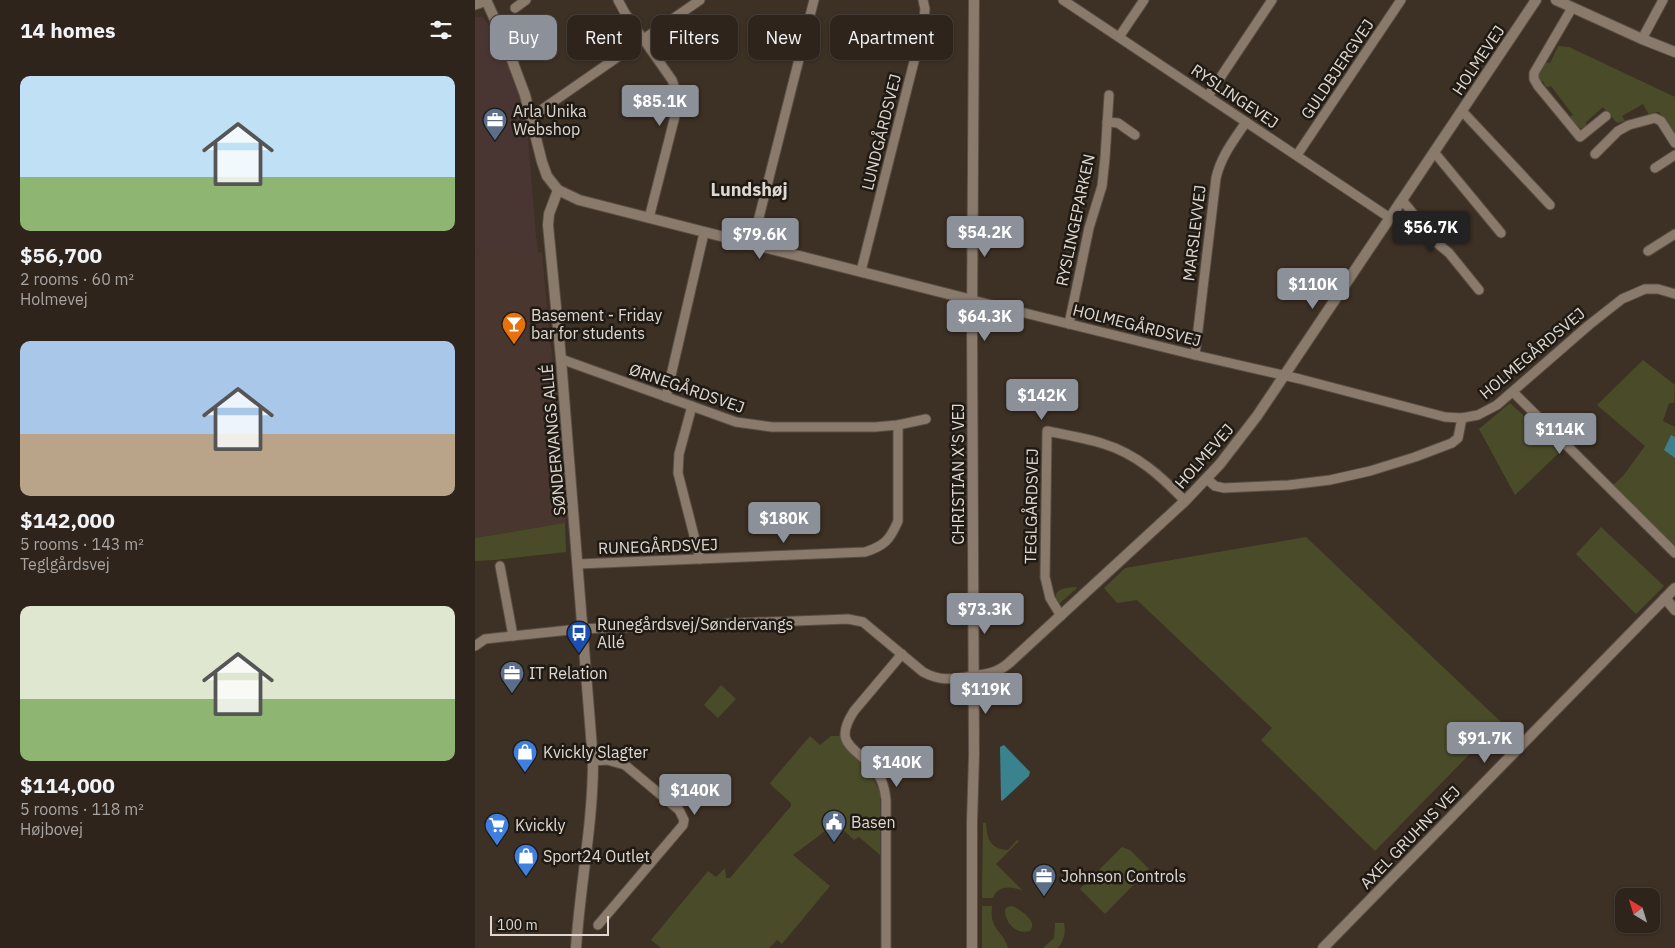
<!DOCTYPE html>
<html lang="en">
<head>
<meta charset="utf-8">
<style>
  :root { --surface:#2e241b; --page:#3a3028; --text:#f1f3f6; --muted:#a7a4a3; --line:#49413a; --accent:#8c9099 }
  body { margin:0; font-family:"IBM Plex Sans",sans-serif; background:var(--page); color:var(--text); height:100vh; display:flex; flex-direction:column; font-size:19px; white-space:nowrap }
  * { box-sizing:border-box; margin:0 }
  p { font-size:16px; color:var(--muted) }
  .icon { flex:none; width:28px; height:28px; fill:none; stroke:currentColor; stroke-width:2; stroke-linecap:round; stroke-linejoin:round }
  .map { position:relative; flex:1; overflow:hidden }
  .drawer { display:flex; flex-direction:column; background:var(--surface); width:475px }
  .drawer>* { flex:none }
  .top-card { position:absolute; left:15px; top:15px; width:475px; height:45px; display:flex; gap:10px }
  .needle { width:32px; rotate:322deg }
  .controls { position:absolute; left:1140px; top:888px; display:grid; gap:10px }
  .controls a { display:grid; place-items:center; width:45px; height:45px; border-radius:10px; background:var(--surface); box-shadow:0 1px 4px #0004,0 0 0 1px var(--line); font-size:25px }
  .scale { position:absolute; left:15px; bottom:12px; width:119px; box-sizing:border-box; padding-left:5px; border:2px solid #e0d8d0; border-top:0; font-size:14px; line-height:18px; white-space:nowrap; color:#e0d8d0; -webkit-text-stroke:4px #1f1a14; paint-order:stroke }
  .price { position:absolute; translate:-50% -42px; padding:0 11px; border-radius:5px; background:var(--accent); color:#fff; font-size:16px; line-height:32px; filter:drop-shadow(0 1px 2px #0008) }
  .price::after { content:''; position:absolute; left:50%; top:30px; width:15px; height:11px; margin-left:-8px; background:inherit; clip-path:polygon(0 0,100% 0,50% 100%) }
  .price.selected { background:#222; color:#fff }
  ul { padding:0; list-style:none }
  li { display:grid; align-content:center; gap:10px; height:265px; padding:0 20px }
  li span { display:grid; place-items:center; height:155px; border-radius:10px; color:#555 }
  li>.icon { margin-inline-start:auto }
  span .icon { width:90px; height:90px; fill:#fffc; stroke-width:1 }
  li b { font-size:21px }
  h2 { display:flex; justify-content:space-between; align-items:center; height:60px; padding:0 20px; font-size:21px }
  .chip { padding:0 18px; border-radius:10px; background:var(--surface); box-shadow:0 1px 4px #0004,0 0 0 1px var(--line); font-size:18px; line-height:45px }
  .chip.selected { background:var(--accent); color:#fff }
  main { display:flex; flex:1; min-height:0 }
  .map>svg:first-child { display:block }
</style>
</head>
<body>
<main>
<section class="drawer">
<h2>14 homes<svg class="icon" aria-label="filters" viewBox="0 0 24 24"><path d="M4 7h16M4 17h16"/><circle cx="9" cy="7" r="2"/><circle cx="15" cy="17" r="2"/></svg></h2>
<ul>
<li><span style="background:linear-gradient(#bfe0f5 65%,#8fb573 0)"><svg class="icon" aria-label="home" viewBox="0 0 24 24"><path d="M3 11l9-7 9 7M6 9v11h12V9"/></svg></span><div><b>$56,700</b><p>2 rooms · 60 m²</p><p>Holmevej</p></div></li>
<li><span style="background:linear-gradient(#a9c7e8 60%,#b9a48a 0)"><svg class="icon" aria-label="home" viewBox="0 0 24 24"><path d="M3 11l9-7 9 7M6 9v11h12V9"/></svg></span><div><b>$142,000</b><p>5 rooms · 143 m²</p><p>Teglgårdsvej</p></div></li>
<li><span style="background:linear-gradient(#dfe7d0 60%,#8fb573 0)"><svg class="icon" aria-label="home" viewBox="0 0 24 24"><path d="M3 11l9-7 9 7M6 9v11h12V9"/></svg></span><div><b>$114,000</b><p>5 rooms · 118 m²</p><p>Højbovej</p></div></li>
</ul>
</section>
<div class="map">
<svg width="1200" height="948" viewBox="0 0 1200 948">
  <rect width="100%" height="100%" fill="#3d3024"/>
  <!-- commercial -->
  <polygon fill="#493532" points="0,17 8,17 39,64 53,138 61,236 99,516 0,530"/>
  <!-- education -->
  <polygon fill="#49362e" points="30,251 32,260 67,252 91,523 0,538 0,255"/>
  <!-- green -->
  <g fill="#4a4c29">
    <path d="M1083 46 1094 47 1200 97V138L1184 112H1180L1174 115 1168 104 1147 116 1150 121 1142 123 1128 107 1111 122V128C1103 130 1098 124 1093 118L1098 115 1076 86 1071 87 1068 81 1065 83 1061 75 1069 62 1075 63Z"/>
    <polygon points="1168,360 1200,385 1199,403 1194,403 1188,421 1200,427 1200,546 1138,485 1148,476 1170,446 1122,405"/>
    <polygon points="1035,403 1087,450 1040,495 1004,429"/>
    <polygon points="90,523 91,552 20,560 0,561 0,538"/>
    <polygon points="1126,527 1189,586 1161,614 1101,554"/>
    <polygon points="831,537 1026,722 900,851 786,740 797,728 662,600 642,603 629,588 650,568"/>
    <path d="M601 587 602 588 584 604 580 601C579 588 591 588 601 587Z"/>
    <polygon points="246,685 261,699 243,718 229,705"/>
    <polygon points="335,736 345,745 356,736 365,736 373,751 392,767 405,792 405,855 384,837 379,840 361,823 318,855 355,886 307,944 302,940 294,948 186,948 176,940 233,871 241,877 250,868 251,878 255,878 316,806 316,803 296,785 295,783"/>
    <path d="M508 823H511C512 839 515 849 533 850L542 840 544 841 521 864 548 891C537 886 523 885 518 898H507Z"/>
    <polygon points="647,847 655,850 674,869 630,914 605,889"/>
    <path d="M507 906H517C514 930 528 930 533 948H507Z"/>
    <path d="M537 906C543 908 555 917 557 923 558 927 556 929 555 931 541 935 530 923 530 910L532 907Z"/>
    <path d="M580 923H589C591 933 589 940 583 948H568L579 938Z"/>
  </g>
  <!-- water -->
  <g fill="#3a828d">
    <polygon points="1196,435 1200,437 1200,458 1189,450"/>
    <polygon points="529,745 555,772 554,776 527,801 526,800 525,747"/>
  </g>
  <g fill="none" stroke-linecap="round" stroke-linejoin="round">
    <defs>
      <g id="minor">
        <path d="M143 0 150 13 197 80C202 93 203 102 200 116L174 218"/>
        <polyline points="588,0 915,218"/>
        <polyline points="0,5 12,1"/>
        <polyline points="40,8 51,0"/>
        <polyline points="1097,8 1059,73 1059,79 1063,86 1105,137 1131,116"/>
        <polyline points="644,37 669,0"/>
        <polyline points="1167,39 1188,0"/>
        <polyline points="733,96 797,0"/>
        <polyline points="987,111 1075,205"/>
        <polyline points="56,117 225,0"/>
        <polyline points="632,122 643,123 660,135"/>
        <polyline points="959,152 1026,233"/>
        <polyline points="1120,154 1143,131 1154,125 1180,118 1186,121 1200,143"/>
        <polyline points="822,155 926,0"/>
        <polyline points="1180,168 1200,155"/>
        <polyline points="927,200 962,243 974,253 1004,290"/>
        <polyline points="277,245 339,0"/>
        <polyline points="1173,251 1200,234"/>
        <polyline points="386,271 448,26 450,9 448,0"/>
        <polyline points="497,300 720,355 825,379 970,417 987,418 1003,415 1022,405 1114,325 1147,299 1170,289 1183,289 1200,294"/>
        <polyline points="594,324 614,228 627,186 630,158 634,95"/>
        <path d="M720 355 741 178C746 156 759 140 771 122"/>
        <polyline points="86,359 261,422 297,427 400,427 423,425 451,419"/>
        <polyline points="1038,392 1200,553"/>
        <polyline points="191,397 229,233"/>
        <polyline points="217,406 204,454 203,473 225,559"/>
        <polyline points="732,479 740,486 749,488 814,485 855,480 895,471 940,457 977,443 983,438 987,418"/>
        <path d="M103 564 390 552C409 546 415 540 423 521V425"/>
        <polyline points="25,566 38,636"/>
        <path d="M586 616 575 598 570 577 572 431C591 435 611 438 629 444 662 454 687 477 710 501"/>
        <path d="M0 646 10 639 104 629 373 619 388 622 448 672C467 682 477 679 497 676"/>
        <polyline points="118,761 132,760 150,765 204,810 209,820 208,825 123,925"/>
        <path d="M411 948V800C410 788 407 777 398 768 380 746 357 745 379 711L427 654"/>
      </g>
      <g id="tertiary">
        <polyline points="11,0 31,44 50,95 67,162 72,176 83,190 104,200 497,300"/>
        <polyline points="1081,0 1167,39 1200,52"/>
        <path d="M83 190 74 214 73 225 86 359 118 761C118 824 105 885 101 948"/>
        <polyline points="1190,598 1200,610"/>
        <path d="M497 676C512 675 522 673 534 663L710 501 745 464 782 416 1061 0"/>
        <polyline points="497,948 497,822 499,755 497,323 499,0"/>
        <polyline points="848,948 1200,588"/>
      </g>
    </defs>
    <!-- minor casing -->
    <use href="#minor" stroke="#594e44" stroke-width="11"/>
    <!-- tertiary casing -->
    <use href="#tertiary" stroke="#594e44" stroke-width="12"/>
    <!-- minor -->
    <use href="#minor" stroke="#897a6c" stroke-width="9"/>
    <!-- tertiary -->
    <use href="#tertiary" stroke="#897a6c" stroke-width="10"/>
  </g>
  <!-- icons -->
  <defs>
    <symbol id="office-pin" viewBox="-11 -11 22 30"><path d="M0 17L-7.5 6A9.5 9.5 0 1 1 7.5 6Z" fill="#5c6f8a" stroke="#1f1a14"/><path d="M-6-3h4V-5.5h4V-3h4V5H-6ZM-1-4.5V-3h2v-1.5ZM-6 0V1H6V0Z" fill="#fff"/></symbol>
    <symbol id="bar-pin" viewBox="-11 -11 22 30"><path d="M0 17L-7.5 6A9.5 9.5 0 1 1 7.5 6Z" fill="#e8710a" stroke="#1f1a14"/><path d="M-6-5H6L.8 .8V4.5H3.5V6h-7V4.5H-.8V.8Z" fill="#fff"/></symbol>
    <symbol id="bus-pin" viewBox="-11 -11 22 30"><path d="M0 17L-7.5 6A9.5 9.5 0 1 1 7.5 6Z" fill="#1a4fb4" stroke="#1f1a14"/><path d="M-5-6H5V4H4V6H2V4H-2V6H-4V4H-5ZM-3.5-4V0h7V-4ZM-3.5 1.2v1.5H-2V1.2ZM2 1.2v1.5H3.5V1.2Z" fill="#fff"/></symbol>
    <symbol id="shop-pin" viewBox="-11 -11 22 30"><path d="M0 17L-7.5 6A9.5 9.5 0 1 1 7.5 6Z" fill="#3f7fe0" stroke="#1f1a14"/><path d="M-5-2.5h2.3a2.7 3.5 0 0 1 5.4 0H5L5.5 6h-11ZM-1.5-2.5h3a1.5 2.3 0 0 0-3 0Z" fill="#fff"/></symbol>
    <symbol id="civic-pin" viewBox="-11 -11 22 30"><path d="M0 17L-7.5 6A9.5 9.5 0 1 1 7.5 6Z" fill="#5c6f8a" stroke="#1f1a14"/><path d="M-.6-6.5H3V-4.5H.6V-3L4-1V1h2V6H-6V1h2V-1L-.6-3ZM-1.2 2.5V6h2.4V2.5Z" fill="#fff"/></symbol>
    <symbol id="supermarket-pin" viewBox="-11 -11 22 30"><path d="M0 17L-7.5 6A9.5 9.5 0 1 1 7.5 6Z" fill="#3f7fe0" stroke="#1f1a14"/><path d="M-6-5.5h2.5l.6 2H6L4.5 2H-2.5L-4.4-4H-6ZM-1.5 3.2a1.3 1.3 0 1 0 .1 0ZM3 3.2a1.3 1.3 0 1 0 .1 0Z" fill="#fff"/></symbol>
  </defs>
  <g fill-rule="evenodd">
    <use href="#office-pin" x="6" y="106" width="28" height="38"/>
    <use href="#bar-pin" x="25" y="310" width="28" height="38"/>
    <use href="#bus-pin" x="90" y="619" width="28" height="38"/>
    <use href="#office-pin" x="23" y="659" width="28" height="38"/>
    <use href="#shop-pin" x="36" y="738" width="28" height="38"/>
    <use href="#civic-pin" x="345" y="808" width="28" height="38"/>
    <use href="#supermarket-pin" x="8" y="811" width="28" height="38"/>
    <use href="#shop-pin" x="37" y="842" width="28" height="38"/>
    <use href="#office-pin" x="555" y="862" width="28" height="38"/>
  </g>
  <g text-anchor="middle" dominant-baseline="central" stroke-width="5" stroke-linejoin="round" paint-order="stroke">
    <!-- street labels -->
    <g font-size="16" fill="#e0d8d0" stroke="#1f1a14">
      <text transform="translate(1003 60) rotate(-56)">HOLMEVEJ</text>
      <text transform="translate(862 69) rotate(-56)">GULDBJERGVEJ</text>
      <text transform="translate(760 96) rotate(34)">RYSLINGEVEJ</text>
      <text transform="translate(406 132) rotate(-76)">LUNDGÅRDSVEJ</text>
      <text transform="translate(600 220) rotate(-78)">RYSLINGEPARKEN</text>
      <text transform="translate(719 233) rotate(-83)">MARSLEVVEJ</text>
      <text transform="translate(662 325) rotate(14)">HOLMEGÅRDSVEJ</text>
      <text transform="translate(1057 353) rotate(-40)">HOLMEGÅRDSVEJ</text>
      <text transform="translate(212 388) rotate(19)">ØRNEGÅRDSVEJ</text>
      <text transform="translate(78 440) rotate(-95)">SØNDERVANGS ALLÉ</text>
      <text transform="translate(729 456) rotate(-49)">HOLMEVEJ</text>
      <text transform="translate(483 474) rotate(-90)">CHRISTIAN X'S VEJ</text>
      <text transform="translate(556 506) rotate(-89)">TEGLGÅRDSVEJ</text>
      <text transform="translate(183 546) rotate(-2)">RUNEGÅRDSVEJ</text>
      <text transform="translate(935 837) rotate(-46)">AXEL GRUHNS VEJ</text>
    </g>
    <!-- poi labels -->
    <g font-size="16" fill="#e0d8d0" stroke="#1f1a14" text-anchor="start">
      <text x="38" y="111">Arla Unika<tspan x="38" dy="18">Webshop</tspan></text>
      <text x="56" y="315">Basement - Friday<tspan x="56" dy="18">bar for students</tspan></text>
      <text x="122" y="624">Runegårdsvej/Søndervangs<tspan x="122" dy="18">Allé</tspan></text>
      <text x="54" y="673">IT Relation</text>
      <text x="68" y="752">Kvickly Slagter</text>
      <text x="376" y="822">Basen</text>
      <text x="40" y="825">Kvickly</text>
      <text x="68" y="856">Sport24 Outlet</text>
      <text x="586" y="876">Johnson Controls</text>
    </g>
    <!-- neighbourhood labels -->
    <g font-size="18" font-weight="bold" fill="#e0d8d0" stroke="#1f1a14">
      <text x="274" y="189">Lundshøj</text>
    </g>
  </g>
</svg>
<div class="controls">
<a><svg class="needle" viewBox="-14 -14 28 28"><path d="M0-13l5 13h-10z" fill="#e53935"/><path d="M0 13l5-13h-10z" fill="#a7a4a3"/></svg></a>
</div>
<div class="scale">100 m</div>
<b class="price" style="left:185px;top:127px">$85.1K</b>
<b class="price selected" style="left:956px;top:253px">$56.7K</b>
<b class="price" style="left:510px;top:258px">$54.2K</b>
<b class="price" style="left:285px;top:260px">$79.6K</b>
<b class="price" style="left:838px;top:310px">$110K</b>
<b class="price" style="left:510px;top:342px">$64.3K</b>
<b class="price" style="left:567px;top:421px">$142K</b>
<b class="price" style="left:1085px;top:455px">$114K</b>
<b class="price" style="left:309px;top:544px">$180K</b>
<b class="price" style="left:510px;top:635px">$73.3K</b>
<b class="price" style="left:511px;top:715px">$119K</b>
<b class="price" style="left:1010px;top:764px">$91.7K</b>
<b class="price" style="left:422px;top:788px">$140K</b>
<b class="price" style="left:220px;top:816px">$140K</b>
<div class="top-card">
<a class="chip selected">Buy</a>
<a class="chip">Rent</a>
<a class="chip">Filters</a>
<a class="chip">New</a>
<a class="chip">Apartment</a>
</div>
</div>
</main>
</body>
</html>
